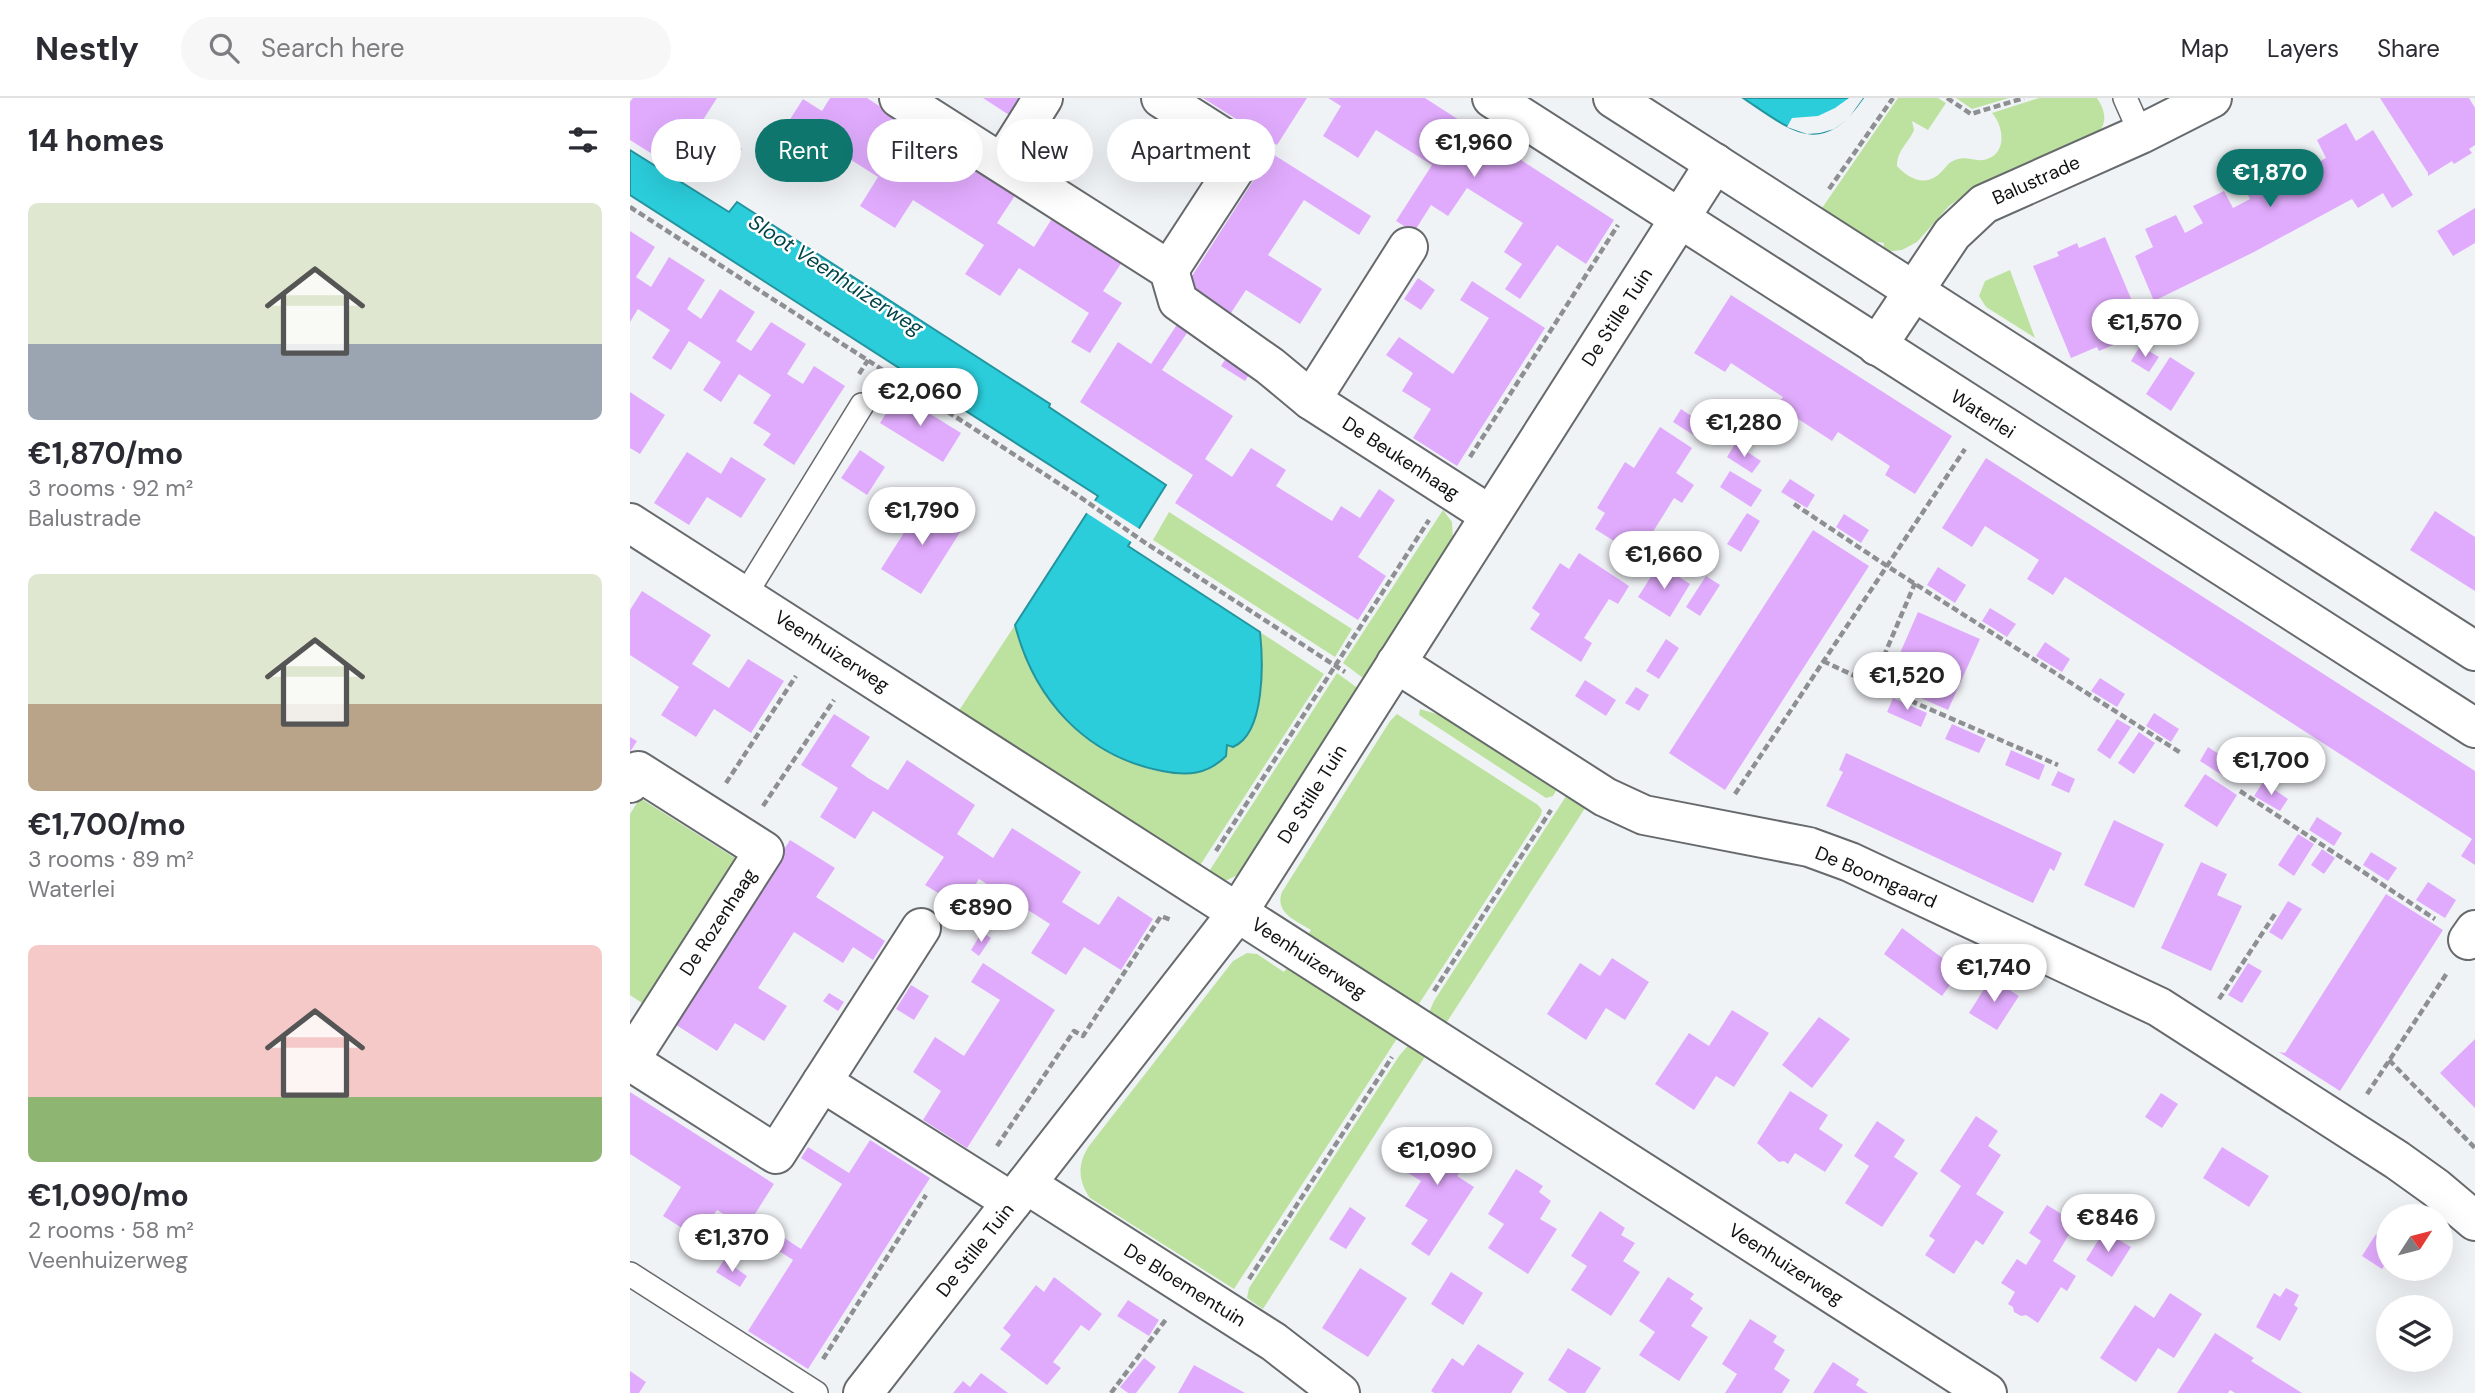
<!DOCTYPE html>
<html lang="en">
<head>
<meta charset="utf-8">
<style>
  :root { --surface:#fff; --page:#f7f7f7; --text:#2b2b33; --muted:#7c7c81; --line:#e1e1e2; --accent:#0f766e }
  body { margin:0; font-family:"DM Sans",sans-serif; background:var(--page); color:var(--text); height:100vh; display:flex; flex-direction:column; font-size:26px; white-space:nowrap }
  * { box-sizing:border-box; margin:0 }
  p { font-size:23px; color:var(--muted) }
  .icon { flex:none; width:38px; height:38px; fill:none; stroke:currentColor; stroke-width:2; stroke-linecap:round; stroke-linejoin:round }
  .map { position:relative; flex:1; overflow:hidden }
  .panel { display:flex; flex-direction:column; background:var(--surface); width:630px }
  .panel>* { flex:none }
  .hud { position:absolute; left:21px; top:21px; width:665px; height:63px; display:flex; gap:14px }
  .needle { width:46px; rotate:54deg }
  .fabs { position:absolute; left:1746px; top:1106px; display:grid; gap:14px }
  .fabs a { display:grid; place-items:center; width:77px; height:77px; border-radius:50%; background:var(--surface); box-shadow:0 7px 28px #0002; font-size:35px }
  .price { position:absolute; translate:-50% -60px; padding:0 16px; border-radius:24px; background:#fff; color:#222; font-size:23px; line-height:46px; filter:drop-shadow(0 2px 4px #0008) }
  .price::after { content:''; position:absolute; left:50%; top:42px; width:21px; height:16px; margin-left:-10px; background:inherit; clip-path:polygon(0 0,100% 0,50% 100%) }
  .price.active { background:var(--accent); color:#fff }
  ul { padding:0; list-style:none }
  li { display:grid; align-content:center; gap:14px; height:371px; padding:0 28px }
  li span { display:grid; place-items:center; height:217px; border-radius:10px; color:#555 }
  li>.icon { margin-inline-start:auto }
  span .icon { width:126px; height:126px; fill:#fffc; stroke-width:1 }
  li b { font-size:30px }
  h2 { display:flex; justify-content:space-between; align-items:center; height:84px; padding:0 28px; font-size:30px }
  .tag { padding:0 24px; border-radius:32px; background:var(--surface); box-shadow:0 7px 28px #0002; font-size:24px; line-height:63px }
  .tag.active { background:var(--accent); color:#fff }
  header { display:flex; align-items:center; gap:42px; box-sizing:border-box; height:98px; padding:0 35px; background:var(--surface); border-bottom:2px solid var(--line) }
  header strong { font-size:33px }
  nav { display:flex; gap:38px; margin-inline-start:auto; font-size:24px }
  .search { width:490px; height:63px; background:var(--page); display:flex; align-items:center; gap:18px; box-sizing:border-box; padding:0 24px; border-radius:38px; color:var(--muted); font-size:26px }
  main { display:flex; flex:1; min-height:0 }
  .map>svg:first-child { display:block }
</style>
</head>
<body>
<header>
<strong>Nestly</strong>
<div class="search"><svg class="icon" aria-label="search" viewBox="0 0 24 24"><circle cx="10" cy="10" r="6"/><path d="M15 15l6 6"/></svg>Search here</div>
<nav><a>Map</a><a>Layers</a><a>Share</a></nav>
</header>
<main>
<section class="panel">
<h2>14 homes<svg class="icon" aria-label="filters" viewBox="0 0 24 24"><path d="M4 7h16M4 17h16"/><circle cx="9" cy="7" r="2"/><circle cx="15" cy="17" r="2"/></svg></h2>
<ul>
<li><span style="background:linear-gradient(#dfe7d0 65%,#9aa5b1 0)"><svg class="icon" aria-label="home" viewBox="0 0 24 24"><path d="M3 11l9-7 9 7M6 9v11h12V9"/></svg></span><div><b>€1,870/mo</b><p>3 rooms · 92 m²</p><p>Balustrade</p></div></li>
<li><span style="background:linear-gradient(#dfe7d0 60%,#b9a48a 0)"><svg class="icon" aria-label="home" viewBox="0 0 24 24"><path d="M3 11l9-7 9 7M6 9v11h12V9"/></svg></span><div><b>€1,700/mo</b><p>3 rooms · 89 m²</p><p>Waterlei</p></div></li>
<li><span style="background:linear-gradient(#f6c9c9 70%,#8fb573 0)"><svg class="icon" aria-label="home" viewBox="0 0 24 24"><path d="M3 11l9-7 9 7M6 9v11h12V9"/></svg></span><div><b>€1,090/mo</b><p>2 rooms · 58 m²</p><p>Veenhuizerweg</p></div></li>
</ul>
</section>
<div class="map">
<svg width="1845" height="1295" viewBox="0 0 1845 1295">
  <rect width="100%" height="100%" fill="#f0f3f6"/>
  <!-- green -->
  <g fill="#bde29f">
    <path d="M1268 0H1308L1316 5 1298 32 1282 23 1284 32C1278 46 1267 52 1267 68 1276 78 1291 88 1305 79 1313 75 1316 65 1325 62 1337 57 1346 65 1357 61 1378 54 1373 27 1362 15L1409 0H1467C1475 12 1478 24 1468 35L1344 90 1319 108 1287 144 1272 152 1253 154 1254 145 1242 143 1192 110Z"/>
    <polygon points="1326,0 1379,0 1342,11"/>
    <polygon points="1380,172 1405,240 1356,209 1349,198 1355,183"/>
    <polygon points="813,412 822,424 823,443 735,580 733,580 713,565"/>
    <polygon points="539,414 722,531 705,559 523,442"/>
    <path d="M385 527C401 588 436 636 494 661 506 667 521 673 535 674 544 674 554 672 562 671 585 668 590 671 597 647L603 649C610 640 619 632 624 622 635 600 632 558 630 534L694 576 567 772 326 617Z"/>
    <polygon points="707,575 729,591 612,775 595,783 576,778"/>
    <polygon points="813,610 930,686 923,698 916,700 789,617 790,611 810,617"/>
    <path d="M767 616 908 707 912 712 911 717 785 912 675 842 681 832C667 823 644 815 652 794L760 623Z"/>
    <polygon points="940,692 959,704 813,930 797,919 804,903"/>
    <polygon points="10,700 108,762 15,907 0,897 0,716"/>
    <path d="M617 855 627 856 654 874 660 865 770 936 604 1191 460 1100C448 1083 447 1066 459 1048L603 863Z"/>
    <polygon points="782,943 798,954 633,1211 617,1200 619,1190 769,958"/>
  </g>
  <!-- water -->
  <g fill="#2bcddb" stroke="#23959f" stroke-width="2">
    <path d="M1113 0H1233C1191 61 1161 32 1113 0Z"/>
    <path d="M0 52 99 114 107 104 420 306 419 309 536 387 498 448 630 534C633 562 636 635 603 649L597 647 596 658C577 677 557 678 532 673 455 658 404 601 385 527L468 398 0 97Z"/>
  </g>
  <!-- pier -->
  <g fill="#f0f3f6">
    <polygon points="1219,0 1233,0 1218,21 1204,31 1190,35 1177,36 1157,29 1162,20 1188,18 1205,10"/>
    <polygon points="462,401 511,432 503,445 455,414"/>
  </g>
  <!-- building -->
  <g fill="#e1abfd">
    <polygon points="3,0 87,0 71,25 112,51 105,62 64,36 43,69 0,42 0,4"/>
    <polygon points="200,0 237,0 280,28 261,57 280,70 290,55 307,66 316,51 386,96 367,125 404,149 423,119 492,164 473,193 492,205 460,255 441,244 459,215 389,170 370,198 335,176 354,147 283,102 265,130 230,108 248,79 177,34 159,63 141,51 173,1 192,13"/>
    <polygon points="353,0 389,0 379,17"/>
    <polygon points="573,0 677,0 647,47"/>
    <polygon points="698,0 795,0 984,122 956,166 927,147 890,201 875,191 892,166 874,154 893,125 837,90 818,118 801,107 784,134 766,123 802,67 746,32 728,60 711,49 693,38 711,8"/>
    <polygon points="1750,0 1839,0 1845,10 1845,47 1839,51 1842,55 1824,66 1822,63 1798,78 1798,75"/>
    <polygon points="1716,25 1726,43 1743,32 1783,97 1762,110 1753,95 1728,110 1722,101 1624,154 1524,203 1505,158 1523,149 1515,131 1546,117 1555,135 1573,125 1563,108 1594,93 1603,110 1620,101 1611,83 1669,52 1679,69 1696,60 1687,42"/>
    <polygon points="641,55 741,118 729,137 674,102 638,157 692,191 670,226 616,192 597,221 553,192"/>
    <polygon points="1845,110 1845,145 1823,158 1807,133"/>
    <polygon points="0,133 25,149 6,179 21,189 39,159 75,182 57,211 71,221 90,191 125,214 106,243 121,253 141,224 176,246 157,276 173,286 184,268 215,288 164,367 133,347 141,336 123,325 141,297 109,276 91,304 73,292 91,264 59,243 41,272 22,260 40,232 8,211 0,224"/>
    <polygon points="1475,139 1513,229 1487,240 1488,245 1469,253 1467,249 1441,260 1403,168 1429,158 1427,154 1447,145 1449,150"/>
    <polygon points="788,180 805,192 791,212 774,201"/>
    <polygon points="842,183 915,230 827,368 783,340 801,311 772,293 783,275 756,257 769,239 823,276 859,220 830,202"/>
    <polygon points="1101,197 1322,338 1285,396 1255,377 1260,368 1208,334 1202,343 1147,307 1153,299 1101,265 1095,274 1064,255"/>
    <polygon points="548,225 559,232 532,272 603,318 575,361 602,379 621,350 656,372 646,388 702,423 711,408 730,420 749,391 765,402 728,459 756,478 728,522 545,405 563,377 450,304 488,244 521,266"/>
    <polygon points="1510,248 1529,259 1519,274 1501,263"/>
    <polygon points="598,257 622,272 615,283 591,268"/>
    <polygon points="1540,259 1565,275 1541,313 1516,296"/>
    <polygon points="0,294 35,317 10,356 0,350"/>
    <polygon points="268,296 331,335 313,364 250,325"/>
    <polygon points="1051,311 1076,328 1068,340 1043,324"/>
    <polygon points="1030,329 1062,350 1046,375 1064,387 1052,405 1044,400 1031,421 1019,440 1027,445 1015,463 965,431 975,415 967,410 995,364 1004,370"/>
    <polygon points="1105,346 1131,363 1122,375 1097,359"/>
    <polygon points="230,352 255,369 237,397 211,380"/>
    <polygon points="57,354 91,376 101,359 136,381 111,420 77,399 59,427 24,405"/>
    <polygon points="1356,360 1845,673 1845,767 1831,758 1842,741 1435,479 1423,497 1397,481 1409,462 1355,428 1342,449 1312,430"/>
    <polygon points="1100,373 1132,392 1121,409 1090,389"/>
    <polygon points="1160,381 1185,397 1177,410 1151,394"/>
    <polygon points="294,403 334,428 291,496 251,471"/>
    <polygon points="1805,413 1845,439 1845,493 1780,452"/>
    <polygon points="1117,415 1130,423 1111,454 1097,446"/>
    <polygon points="1214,416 1239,432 1231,445 1206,429"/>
    <polygon points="1183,432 1239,468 1095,692 1039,655"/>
    <polygon points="949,455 999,488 988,506 979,501 954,540 962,545 951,564 900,531 910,516 902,510 930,465 939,471"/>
    <polygon points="1029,466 1060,486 1040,519 1008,499"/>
    <polygon points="1308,469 1336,487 1325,505 1297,487"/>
    <polygon points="1076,478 1090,487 1070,518 1056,509"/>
    <polygon points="12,493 81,537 62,566 99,590 118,561 154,583 121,635 84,611 66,639 31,617 49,589 0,557 0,512"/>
    <polygon points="1360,510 1386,526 1377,539 1352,523"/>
    <polygon points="1288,514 1350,541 1318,612 1257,585"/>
    <polygon points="1036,541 1049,550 1029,581 1016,573"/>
    <polygon points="1415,544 1440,561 1432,574 1406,558"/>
    <polygon points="1470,580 1495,596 1487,609 1461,593"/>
    <polygon points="955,582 986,602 976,618 945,598"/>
    <polygon points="1006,589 1019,597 1009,613 995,605"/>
    <polygon points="1263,600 1297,615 1291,629 1257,614"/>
    <polygon points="1524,615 1549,631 1541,644 1516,628"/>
    <polygon points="204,616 240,639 221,668 238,680 258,692 277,662 345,707 327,736 363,760 382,730 451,774 432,804 451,816 469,827 488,798 523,821 491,872 454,849 436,877 401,855 420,826 349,781 331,809 295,787 314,759 243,713 225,741 190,719 208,690 171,667"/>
    <polygon points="1487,621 1501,629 1480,661 1467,652"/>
    <polygon points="1322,626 1356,641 1349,655 1315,641"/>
    <polygon points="1509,634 1525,645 1504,676 1488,665"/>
    <polygon points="0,639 7,643 0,654"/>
    <polygon points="1578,649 1604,666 1595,679 1570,663"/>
    <polygon points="1381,652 1415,667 1409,682 1375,667"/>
    <polygon points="1216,655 1432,755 1424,773 1420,770 1403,805 1196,708 1213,674 1209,672"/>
    <polygon points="1428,673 1445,681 1439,695 1421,687"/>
    <polygon points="1575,676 1607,697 1587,729 1554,708"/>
    <polygon points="1633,684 1658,701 1650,713 1624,698"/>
    <polygon points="1687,719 1712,735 1704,748 1679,732"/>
    <polygon points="1484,722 1534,746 1504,810 1454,787"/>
    <polygon points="1668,736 1684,746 1664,778 1648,767"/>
    <polygon points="160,742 205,770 186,799 255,843 243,862 223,849 213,865 164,834 128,890 157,908 134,943 105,925 87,953 43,925"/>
    <polygon points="1692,751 1705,760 1694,776 1681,767"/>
    <polygon points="1741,754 1767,770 1758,783 1733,767"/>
    <polygon points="1571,764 1597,776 1587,797 1612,808 1581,873 1531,850"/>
    <polygon points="1798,784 1826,802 1815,820 1786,802"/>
    <polygon points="1756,796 1813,832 1710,993 1649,954 1655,955"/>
    <polygon points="1658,803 1672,811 1652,842 1639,834"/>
    <polygon points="1272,830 1330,873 1312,898 1254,856"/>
    <polygon points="352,834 361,840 349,858 341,852"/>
    <polygon points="982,860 1019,884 995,922 976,910 956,942 917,916 950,865 970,878"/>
    <polygon points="353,865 425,912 337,1050 293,1022 311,993 283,974 305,939 334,958 370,902 341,884"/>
    <polygon points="1618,865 1632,873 1612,905 1598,897"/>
    <polygon points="1361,880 1389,898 1367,932 1339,915"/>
    <polygon points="281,887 299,898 284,922 266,911"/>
    <polygon points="199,895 214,904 208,913 193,903"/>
    <polygon points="1102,912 1139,935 1104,989 1086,978 1064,1012 1025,986 1059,935 1079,948"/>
    <polygon points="1189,919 1220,941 1182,990 1152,967"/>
    <polygon points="1845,941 1845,1010 1810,975"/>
    <polygon points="1160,993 1198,1017 1189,1031 1213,1047 1195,1074 1165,1055 1158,1066 1154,1063 1149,1064 1127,1045"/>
    <polygon points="0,994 144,1086 116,1130 87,1112 68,1140 33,1118 51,1089 0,1056"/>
    <polygon points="1531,995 1548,1006 1532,1030 1515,1019"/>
    <polygon points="1346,1018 1368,1033 1358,1048 1371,1057 1346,1096 1374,1114 1353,1147 1346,1142 1324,1176 1295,1157 1305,1142 1299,1138 1331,1088 1310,1073"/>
    <polygon points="1247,1023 1275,1042 1264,1059 1288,1075 1252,1129 1215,1105 1239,1068 1224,1058"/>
    <polygon points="804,1029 830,1045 826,1052 839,1060 827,1078 844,1089 799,1158 781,1146 798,1122 775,1108 791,1083 775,1073"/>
    <polygon points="240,1042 300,1080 178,1271 118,1233 163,1162 122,1136 130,1124 171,1151 212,1086 171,1060 178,1049 219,1075"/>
    <polygon points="1592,1049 1639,1078 1619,1109 1573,1080"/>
    <polygon points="886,1071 913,1088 909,1094 921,1103 910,1121 927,1131 898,1176 858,1150 874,1126 858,1116"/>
    <polygon points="1417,1107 1446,1125 1423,1163 1446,1178 1437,1193 1431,1189 1408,1225 1396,1217 1391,1218 1384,1214 1383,1209 1378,1206 1385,1194 1371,1185 1387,1161 1396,1167 1411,1143 1399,1135"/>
    <polygon points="720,1109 736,1120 716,1151 699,1141"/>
    <polygon points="970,1113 995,1130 991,1137 1005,1145 993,1163 1010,1174 981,1218 941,1192 957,1168 941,1158"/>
    <polygon points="1474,1133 1501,1149 1482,1179 1456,1162"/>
    <polygon points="1746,1136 1759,1144 1759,1160 1752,1171 1732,1158"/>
    <polygon points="94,1162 117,1178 110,1189 86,1174"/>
    <polygon points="730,1170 777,1200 738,1259 692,1230"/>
    <polygon points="821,1174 853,1195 833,1227 801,1206"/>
    <polygon points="424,1179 472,1216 459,1233 451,1227 423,1264 431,1270 417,1287 370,1251 381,1237 373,1230 406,1187 414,1194"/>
    <polygon points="1038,1179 1064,1196 1060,1201 1073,1210 1061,1228 1078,1239 1049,1283 1009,1257 1025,1234 1009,1223"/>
    <polygon points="1656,1190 1669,1197 1664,1207 1668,1210 1650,1243 1626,1229 1644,1195 1650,1199"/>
    <polygon points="1540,1195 1572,1216 1544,1260 1528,1250 1506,1284 1470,1260 1505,1207 1524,1220"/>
    <polygon points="498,1202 529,1222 519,1238 487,1218"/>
    <polygon points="1120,1221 1147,1238 1143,1244 1155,1252 1144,1271 1160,1282 1152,1295 1095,1295 1107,1276 1092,1266"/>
    <polygon points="1585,1235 1624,1260 1621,1263 1672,1295 1605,1295 1600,1292 1598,1295 1547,1295"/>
    <polygon points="848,1246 894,1275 881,1295 804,1295 801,1293 822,1260 833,1268"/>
    <polygon points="938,1250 971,1270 955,1295 938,1295 918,1282"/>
    <polygon points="514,1260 526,1269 506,1295 498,1295 490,1289"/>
    <polygon points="1203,1264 1229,1281 1226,1287 1238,1295 1183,1295"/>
    <polygon points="564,1267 615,1295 548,1295"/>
    <polygon points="0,1273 16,1284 9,1295 0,1295"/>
    <polygon points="351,1275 378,1295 323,1295 333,1283 340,1289"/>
  </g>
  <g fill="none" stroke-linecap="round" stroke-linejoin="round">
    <defs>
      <g id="lane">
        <polyline points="1495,0 1511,36"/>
        <polyline points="115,497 232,307"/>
        <polyline points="0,1176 186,1295"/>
      </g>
      <g id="street">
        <polyline points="269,0 539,172 548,203 640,268 681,302 860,417"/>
        <polyline points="531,0 616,54 539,172"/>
        <polyline points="862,0 1845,630"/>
        <polyline points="983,0 1845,553"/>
        <polyline points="373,64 413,0"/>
        <polyline points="1247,248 1322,136 1354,106 1511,36 1582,0"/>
        <polyline points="681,302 778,149"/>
        <polyline points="0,425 1357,1295"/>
        <polyline points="766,565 975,699 1014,717 1179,749 1220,764 1529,909 1767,1062 1806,1090 1845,1123"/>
        <polyline points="0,685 8,673 134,753 0,962"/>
        <polyline points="1838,842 1845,832"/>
        <polyline points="0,963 146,1056 192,984 382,1104"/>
        <polyline points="192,984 291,830"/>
        <polyline points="396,1086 644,1244 710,1295"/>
        <polyline points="233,1295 608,814 1085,65"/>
      </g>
    </defs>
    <!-- lane casing -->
    <use href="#lane" stroke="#676a6c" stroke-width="26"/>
    <!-- street casing -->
    <use href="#street" stroke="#676a6c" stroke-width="42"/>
    <!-- path -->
    <g stroke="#8d8f92" stroke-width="4.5" stroke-dasharray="7 3.5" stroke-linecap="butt">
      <polyline points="1317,0 1341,16 1394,0"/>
      <polyline points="1199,91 1263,0"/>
      <polyline points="0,109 453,401 514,444 715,574"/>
      <polyline points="229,276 238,262"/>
      <polyline points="840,359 988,127"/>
      <polyline points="1164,406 1257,468 1551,655"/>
      <polyline points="1193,563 1242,586 1285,485"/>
      <polyline points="1242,586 1428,667"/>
      <polyline points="96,685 166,578"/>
      <polyline points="1610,693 1805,821"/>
      <polyline points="1105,696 1335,351"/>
      <polyline points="133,708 204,602"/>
      <polyline points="586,753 799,422"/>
      <polyline points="804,893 921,712"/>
      <polyline points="1589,901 1645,816"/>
      <polyline points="1759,962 1845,1050"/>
      <polyline points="1737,996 1817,875"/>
      <polyline points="367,1048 444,933 453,938 531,818 541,822"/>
      <polyline points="619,1181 762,959"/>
      <polyline points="193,1261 296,1097"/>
      <polyline points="481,1295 537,1220"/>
    </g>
    <!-- lane -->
    <use href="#lane" stroke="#fff" stroke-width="23"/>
    <!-- street -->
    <use href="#street" stroke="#fff" stroke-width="38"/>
  </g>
  <g text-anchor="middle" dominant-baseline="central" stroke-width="5" stroke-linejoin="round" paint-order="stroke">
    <!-- street labels -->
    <g font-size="19" fill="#101112" stroke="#fff">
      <text transform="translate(1406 82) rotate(-24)">Balustrade</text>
      <text transform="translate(987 219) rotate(-57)">De Stille Tuin</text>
      <text transform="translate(1353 316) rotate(33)">Waterlei</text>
      <text transform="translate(771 360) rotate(33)">De Beukenhaag</text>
      <text transform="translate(202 553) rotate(33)">Veenhuizerweg</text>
      <text transform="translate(682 696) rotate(-58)">De Stille Tuin</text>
      <text transform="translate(1246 779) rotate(23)">De Boomgaard</text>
      <text transform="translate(88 824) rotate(-57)">De Rozenhaag</text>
      <text transform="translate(679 860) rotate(33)">Veenhuizerweg</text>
      <text transform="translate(345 1152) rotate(-52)">De Stille Tuin</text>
      <text transform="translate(1156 1166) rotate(33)">Veenhuizerweg</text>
      <text transform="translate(555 1187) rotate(32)">De Bloementuin</text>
    </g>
    <!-- water labels -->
    <g font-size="21" font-style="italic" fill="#00454b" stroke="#fff">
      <text transform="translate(206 177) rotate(33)">Sloot Veenhuizerweg</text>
    </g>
  </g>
</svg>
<div class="fabs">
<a><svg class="needle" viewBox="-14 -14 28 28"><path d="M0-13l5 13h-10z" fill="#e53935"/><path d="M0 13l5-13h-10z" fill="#7c7c81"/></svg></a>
<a><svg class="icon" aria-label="layers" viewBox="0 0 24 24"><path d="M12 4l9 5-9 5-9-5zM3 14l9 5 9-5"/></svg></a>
</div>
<b class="price" style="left:844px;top:81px">€1,960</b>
<b class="price active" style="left:1640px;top:111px">€1,870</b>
<b class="price" style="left:1515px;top:261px">€1,570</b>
<b class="price" style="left:290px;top:330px">€2,060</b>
<b class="price" style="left:1114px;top:361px">€1,280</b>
<b class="price" style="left:292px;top:449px">€1,790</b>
<b class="price" style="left:1034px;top:493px">€1,660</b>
<b class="price" style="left:1277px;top:614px">€1,520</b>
<b class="price" style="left:1641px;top:699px">€1,700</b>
<b class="price" style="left:351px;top:846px">€890</b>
<b class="price" style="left:1364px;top:906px">€1,740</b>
<b class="price" style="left:807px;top:1089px">€1,090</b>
<b class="price" style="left:1478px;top:1156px">€846</b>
<b class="price" style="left:102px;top:1176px">€1,370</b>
<div class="hud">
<a class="tag">Buy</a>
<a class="tag active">Rent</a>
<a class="tag">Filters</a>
<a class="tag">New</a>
<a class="tag">Apartment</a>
</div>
</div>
</main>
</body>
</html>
